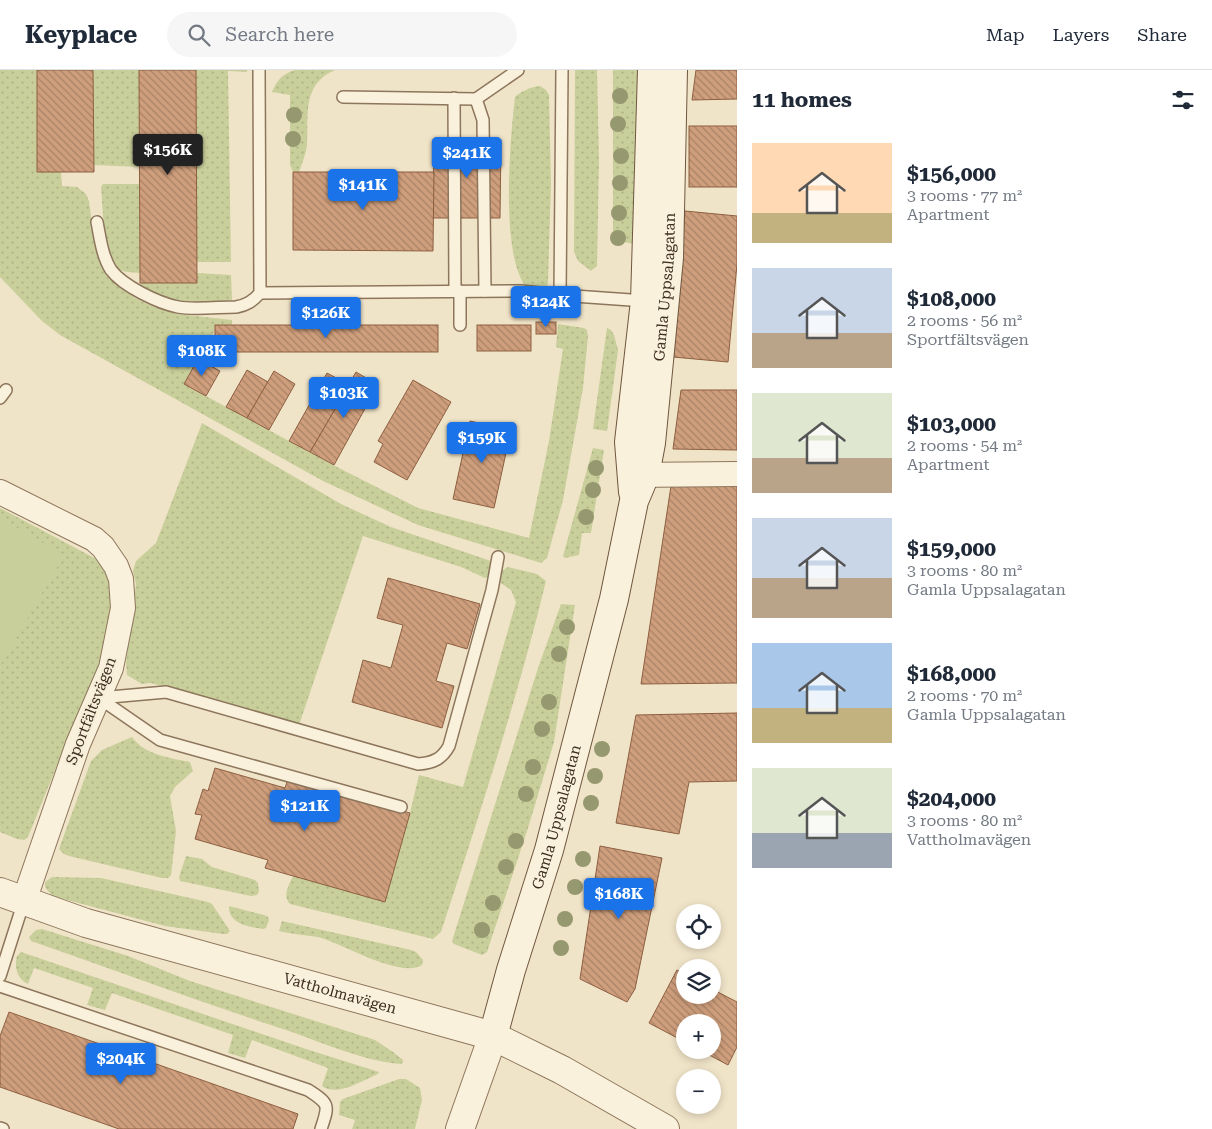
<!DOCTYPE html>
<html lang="en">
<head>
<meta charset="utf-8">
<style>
  :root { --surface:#fff; --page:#f6f6f7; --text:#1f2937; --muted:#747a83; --line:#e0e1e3; --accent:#1a73e8 }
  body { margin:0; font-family:"Roboto Serif",serif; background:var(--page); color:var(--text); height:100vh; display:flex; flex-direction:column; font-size:19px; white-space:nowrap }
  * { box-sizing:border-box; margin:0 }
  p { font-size:16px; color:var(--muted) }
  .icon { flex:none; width:28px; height:28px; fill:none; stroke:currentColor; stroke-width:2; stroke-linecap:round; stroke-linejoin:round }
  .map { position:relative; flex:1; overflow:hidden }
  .sheet { display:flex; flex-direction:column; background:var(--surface); width:475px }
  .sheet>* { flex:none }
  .controls { position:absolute; left:676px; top:834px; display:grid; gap:10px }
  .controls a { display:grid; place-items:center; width:45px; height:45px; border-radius:50%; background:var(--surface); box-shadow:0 2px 8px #0003; font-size:25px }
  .price { position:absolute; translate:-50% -42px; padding:0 11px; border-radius:5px; background:var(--accent); color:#fff; font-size:16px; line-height:32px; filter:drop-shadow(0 1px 2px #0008) }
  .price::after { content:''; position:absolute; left:50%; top:30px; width:15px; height:11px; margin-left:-8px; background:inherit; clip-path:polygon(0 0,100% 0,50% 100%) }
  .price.current { background:#222; color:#fff }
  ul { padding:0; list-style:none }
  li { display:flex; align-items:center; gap:15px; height:125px; padding:0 15px }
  li span { display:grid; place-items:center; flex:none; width:140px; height:100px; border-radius:0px; color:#555 }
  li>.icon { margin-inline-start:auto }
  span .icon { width:60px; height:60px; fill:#fffc; stroke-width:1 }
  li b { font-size:21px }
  h2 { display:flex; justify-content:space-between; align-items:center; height:60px; padding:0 15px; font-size:21px }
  header { display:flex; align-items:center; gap:30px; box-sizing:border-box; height:70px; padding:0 25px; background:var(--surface); border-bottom:1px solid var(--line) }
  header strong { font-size:24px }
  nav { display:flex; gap:28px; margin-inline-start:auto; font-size:18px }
  .search { width:350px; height:45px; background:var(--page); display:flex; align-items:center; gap:12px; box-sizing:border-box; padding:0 18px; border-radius:28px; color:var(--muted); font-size:19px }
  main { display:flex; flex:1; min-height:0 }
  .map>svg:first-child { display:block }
</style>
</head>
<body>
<header>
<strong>Keyplace</strong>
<div class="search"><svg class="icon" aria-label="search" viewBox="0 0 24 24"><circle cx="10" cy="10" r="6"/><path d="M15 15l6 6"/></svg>Search here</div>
<nav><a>Map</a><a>Layers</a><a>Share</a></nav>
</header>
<main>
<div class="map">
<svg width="737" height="1059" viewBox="0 0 737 1059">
  <defs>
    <pattern id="grass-dots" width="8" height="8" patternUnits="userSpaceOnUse" patternTransform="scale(1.25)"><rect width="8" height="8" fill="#c9cf9b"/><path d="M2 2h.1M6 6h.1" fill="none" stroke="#aeb285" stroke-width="1.8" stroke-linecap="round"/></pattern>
    <pattern id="building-back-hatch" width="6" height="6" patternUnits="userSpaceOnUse" patternTransform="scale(1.25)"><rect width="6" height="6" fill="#cf9f7d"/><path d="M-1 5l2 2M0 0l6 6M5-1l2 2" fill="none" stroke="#a98266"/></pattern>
  </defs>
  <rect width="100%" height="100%" fill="#f0e4c8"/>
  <!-- grass -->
  <g fill="url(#grass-dots)">
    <polygon points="0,0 37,0 37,102 61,102 62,116 77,117 86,124 89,131 95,177 106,206 135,228 147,234 177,244 232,250 232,255 215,260 184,314 333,395 418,438 529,468 549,371 563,279 556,277 558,254 584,258 587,260 588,266 583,318 563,430 547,488 541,493 418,455 323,411 60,265 42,251 0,207"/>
    <polygon points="93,0 139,0 140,97 93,95"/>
    <polygon points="196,0 247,0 247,2 228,1 231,192 197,192"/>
    <path d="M295 0H335C301 15 309 45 307 75 306 84 302 93 299 102H293L290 95V25L272 22C277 10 282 4 295 0Z"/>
    <polygon points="575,0 597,0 599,91 597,196 591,201 578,191 574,182"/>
    <path d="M613 0H642L634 174C625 172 616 173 613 162Z"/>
    <path d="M540 16 546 20 549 25 551 114 548 212 547 217 542 219 526 217C500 184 510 69 515 27 521 21 531 17 540 16Z"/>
    <path d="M103 114H139L140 203C133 202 122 203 117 198 103 184 103 137 101 117Z"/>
    <path d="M197 203 231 205 232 230C203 233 162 238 140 213H197Z"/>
    <polygon points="607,258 611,260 614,265 618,280 607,361 593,359"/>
    <polygon points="202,353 341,434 391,457 488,490 492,492 490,506 485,508 461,497 363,466 299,655 151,613 142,614 127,605 126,593 136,514 133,501 136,491 156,473"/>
    <polygon points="593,378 604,380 591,463 582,463 579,485 565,488 563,486"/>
    <polygon points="0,438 102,492 105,498 113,531 104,592 83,631 28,767 24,770 17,769 0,762"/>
    <path d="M508 497 537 504 546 511C517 630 479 746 441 862L433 869 290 834C282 826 289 815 293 806L410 743 419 705 463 717 516 532 511 520 498 511 501 501Z"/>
    <polygon points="561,534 575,535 554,672 528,758 487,882 482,885 454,874 452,871 538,598"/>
    <path d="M132 667C145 685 170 688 190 692L193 701 175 717 170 726 176 761 171 805 168 808H162L69 786 64 784 59 779 91 691 102 680Z"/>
    <polygon points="186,786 202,789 212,797 255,810 258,813 259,822 257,825 251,826 180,811 179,807"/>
    <polygon points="52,807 101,808 208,832 212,834 230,861 227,864 223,864 165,856 52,826 45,817 45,812"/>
    <path d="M229 836 264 845 268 847 269 850 266 858 263 859C250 857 228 854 229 836Z"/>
    <path d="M282 851 411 880 416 882 423 890 422 895C400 909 342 873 318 867 305 865 292 864 279 861Z"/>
    <path d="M42 859 128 886 190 911 375 970 393 982 403 990 402 994C366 992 323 973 289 961 203 933 117 901 31 871L29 867 36 860Z"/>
    <path d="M21 882 306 979 379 1002 378 1004C361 1011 338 1027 322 1016L328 998 252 970 245 988 228 983 233 965 112 923 105 940 87 935 93 918 34 898 28 914C17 909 14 897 17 886Z"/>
    <polygon points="399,1009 406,1009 420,1018 422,1030 415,1059 352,1059 355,1050 339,1045 340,1032 343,1029"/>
  </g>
  <!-- pitch -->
  <polygon fill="#c9cf9b" points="0,448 64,485 0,596"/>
  <!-- building -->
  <g fill="url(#building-back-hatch)" stroke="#8d5f41">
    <polygon points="37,0 93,0 94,102 37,102"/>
    <polygon points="139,0 196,0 197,213 140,213"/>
    <polygon points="696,0 737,0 737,29 692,30"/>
    <rect x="689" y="56" width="48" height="61"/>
    <polygon points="434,69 501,70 500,148 433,148"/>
    <polygon points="293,102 434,102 433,181 293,180"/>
    <polygon points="685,141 737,146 737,194 728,292 673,287"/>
    <rect x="536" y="252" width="20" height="12"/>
    <rect x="215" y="255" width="223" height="27"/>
    <rect x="477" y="255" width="54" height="26"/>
    <polygon points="198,289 220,301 206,326 184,314"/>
    <polygon points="247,300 268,312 247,348 226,337"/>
    <polygon points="274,301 295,314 269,360 247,348"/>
    <polygon points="356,302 378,315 334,395 310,382"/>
    <polygon points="327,303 349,315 310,382 289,371"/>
    <polygon points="413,310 451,332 407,410 374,392 383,374 378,371"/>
    <polygon points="681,320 737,320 737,380 673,379"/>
    <polygon points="470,351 511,360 494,438 453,429"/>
    <polygon points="737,415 737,613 641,614 671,416"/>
    <polygon points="388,508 480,534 467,579 447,573 436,611 454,616 442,658 352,632 363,590 391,598 403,555 377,548"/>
    <polygon points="737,643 737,711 689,712 679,764 616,753 636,645"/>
    <polygon points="215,698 285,718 288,709 410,743 385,832 265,798 268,790 195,769 202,745 195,744 203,719 208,721"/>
    <polygon points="600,776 662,788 635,919 627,932 580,909"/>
    <polygon points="677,900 685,904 685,925 712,925 712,919 737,932 737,977 728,995 700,980 712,980 712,952 685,952 685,972 649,953"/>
    <polygon points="9,942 298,1044 293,1059 119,1059 0,1017 0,966"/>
  </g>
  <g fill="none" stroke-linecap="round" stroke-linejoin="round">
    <defs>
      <g id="service">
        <polyline points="562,0 560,225 645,231"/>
        <polyline points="343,27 476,29 518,0"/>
        <polyline points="454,28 455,221"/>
        <polyline points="476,29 483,50 485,221"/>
        <path d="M97 152C100 167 102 186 111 200 123 216 158 233 178 237 192 240 220 237 236 237 247 235 253 231 260 223L259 0"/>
        <polyline points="260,223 521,221 560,225"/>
        <polyline points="460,255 460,221"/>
        <polyline points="0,328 6,320"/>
        <path d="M99 628 166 622 418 694C433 693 442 689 449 676L492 520 498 487"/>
        <polyline points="99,628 160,670 401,737"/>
        <polyline points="0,906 24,831"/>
        <path d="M0 916 308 1020C330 1034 329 1035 321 1059"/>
        <polyline points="0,1058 3,1059"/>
      </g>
      <g id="minor">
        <polyline points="631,405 737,404"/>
        <polyline points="0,422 94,469 103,477 116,496 121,509 123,538 111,598 78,674 24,831"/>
      </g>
      <g id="tertiary">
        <path id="s1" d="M0 822 86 853 493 966 562 1000 665 1059"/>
        <polyline points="460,1059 493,966"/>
      </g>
      <g id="secondary">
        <polyline points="633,422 629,372 645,231 652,0"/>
        <path id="s2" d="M493 966 511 900 549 780 614 529 634 431 645 405 651 373 669 188 673 0"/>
      </g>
    </defs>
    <!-- service casing -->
    <use href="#service" stroke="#8d765c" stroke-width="14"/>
    <!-- minor casing -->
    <use href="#minor" stroke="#8d765c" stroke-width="26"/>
    <!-- tertiary casing -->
    <use href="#tertiary" stroke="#8d765c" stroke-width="30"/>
    <!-- secondary casing -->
    <use href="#secondary" stroke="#6f573f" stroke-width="30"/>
    <!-- service -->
    <use href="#service" stroke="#faf1dc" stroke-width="11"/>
    <!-- minor -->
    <use href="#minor" stroke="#faf1dc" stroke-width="24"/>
    <!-- tertiary -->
    <use href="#tertiary" stroke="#faf1dc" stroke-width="28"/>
    <!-- secondary -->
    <use href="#secondary" stroke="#faf1dc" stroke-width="28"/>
  </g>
  <!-- trees -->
  <g fill="#96986f">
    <circle cx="620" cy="26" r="8"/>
    <circle cx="294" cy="45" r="8"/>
    <circle cx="618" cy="54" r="8"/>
    <circle cx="293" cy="69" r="8"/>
    <circle cx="621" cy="86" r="8"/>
    <circle cx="620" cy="113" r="8"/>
    <circle cx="619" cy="143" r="8"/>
    <circle cx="618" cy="168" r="8"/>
    <circle cx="596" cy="398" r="8"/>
    <circle cx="593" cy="420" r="8"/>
    <circle cx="586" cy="447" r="8"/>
    <circle cx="567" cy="557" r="8"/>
    <circle cx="559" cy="584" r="8"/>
    <circle cx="549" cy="632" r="8"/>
    <circle cx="542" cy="659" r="8"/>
    <circle cx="602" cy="679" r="8"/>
    <circle cx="533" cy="697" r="8"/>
    <circle cx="595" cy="706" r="8"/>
    <circle cx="526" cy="724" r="8"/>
    <circle cx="591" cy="733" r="8"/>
    <circle cx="516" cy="771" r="8"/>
    <circle cx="583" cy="789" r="8"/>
    <circle cx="506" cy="797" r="8"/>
    <circle cx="575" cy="817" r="8"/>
    <circle cx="493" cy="833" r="8"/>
    <circle cx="565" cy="849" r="8"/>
    <circle cx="482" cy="860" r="8"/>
    <circle cx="561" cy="878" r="8"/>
  </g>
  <g text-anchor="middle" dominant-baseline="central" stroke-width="4.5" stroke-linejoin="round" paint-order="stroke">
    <!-- street labels -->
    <g font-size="15" fill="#3d2e20" stroke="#f7eed8">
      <text stroke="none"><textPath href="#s2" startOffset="771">Gamla Uppsalagatan</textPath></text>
      <text transform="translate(91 641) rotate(-69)">Sportfältsvägen</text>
      <text stroke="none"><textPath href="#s2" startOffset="228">Gamla Uppsalagatan</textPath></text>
      <text stroke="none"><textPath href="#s1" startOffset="355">Vattholmavägen</textPath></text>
    </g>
  </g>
</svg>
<div class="controls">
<a><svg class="icon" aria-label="locate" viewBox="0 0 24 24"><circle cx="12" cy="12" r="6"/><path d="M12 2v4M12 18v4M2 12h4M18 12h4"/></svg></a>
<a><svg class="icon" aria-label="layers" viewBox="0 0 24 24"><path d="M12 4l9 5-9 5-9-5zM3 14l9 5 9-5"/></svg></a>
<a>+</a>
<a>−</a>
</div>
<b class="price current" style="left:168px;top:106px">$156K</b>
<b class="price" style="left:467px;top:109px">$241K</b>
<b class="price" style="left:363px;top:141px">$141K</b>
<b class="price" style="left:546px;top:258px">$124K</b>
<b class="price" style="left:326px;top:269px">$126K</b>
<b class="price" style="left:202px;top:307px">$108K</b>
<b class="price" style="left:344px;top:349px">$103K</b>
<b class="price" style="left:482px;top:394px">$159K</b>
<b class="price" style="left:305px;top:762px">$121K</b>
<b class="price" style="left:619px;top:850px">$168K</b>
<b class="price" style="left:121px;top:1015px">$204K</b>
</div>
<section class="sheet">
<h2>11 homes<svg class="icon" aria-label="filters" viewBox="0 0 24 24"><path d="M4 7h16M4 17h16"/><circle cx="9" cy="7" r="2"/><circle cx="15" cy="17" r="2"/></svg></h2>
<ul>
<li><span style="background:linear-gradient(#ffd9b3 70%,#c2b280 0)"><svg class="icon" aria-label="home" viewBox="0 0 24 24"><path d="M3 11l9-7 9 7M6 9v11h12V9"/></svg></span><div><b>$156,000</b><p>3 rooms · 77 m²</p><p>Apartment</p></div></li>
<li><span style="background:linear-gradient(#c9d6e8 65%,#b9a48a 0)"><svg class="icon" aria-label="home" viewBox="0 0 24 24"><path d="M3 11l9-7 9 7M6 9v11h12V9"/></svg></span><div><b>$108,000</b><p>2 rooms · 56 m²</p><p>Sportfältsvägen</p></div></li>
<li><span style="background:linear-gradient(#dfe7d0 65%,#b9a48a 0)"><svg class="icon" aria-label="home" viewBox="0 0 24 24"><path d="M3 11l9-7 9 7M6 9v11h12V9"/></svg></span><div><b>$103,000</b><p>2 rooms · 54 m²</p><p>Apartment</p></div></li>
<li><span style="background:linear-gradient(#c9d6e8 60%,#b9a48a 0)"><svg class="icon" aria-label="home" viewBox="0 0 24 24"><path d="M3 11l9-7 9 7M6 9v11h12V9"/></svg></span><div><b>$159,000</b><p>3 rooms · 80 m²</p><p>Gamla Uppsalagatan</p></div></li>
<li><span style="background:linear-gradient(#a9c7e8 65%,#c2b280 0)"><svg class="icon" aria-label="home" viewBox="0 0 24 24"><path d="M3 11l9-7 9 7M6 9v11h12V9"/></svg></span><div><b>$168,000</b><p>2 rooms · 70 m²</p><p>Gamla Uppsalagatan</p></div></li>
<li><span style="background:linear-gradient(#dfe7d0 65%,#9aa5b1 0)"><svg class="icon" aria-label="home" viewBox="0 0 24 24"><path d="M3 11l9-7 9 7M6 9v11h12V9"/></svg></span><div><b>$204,000</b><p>3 rooms · 80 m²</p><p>Vattholmavägen</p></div></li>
</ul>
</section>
</main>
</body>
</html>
